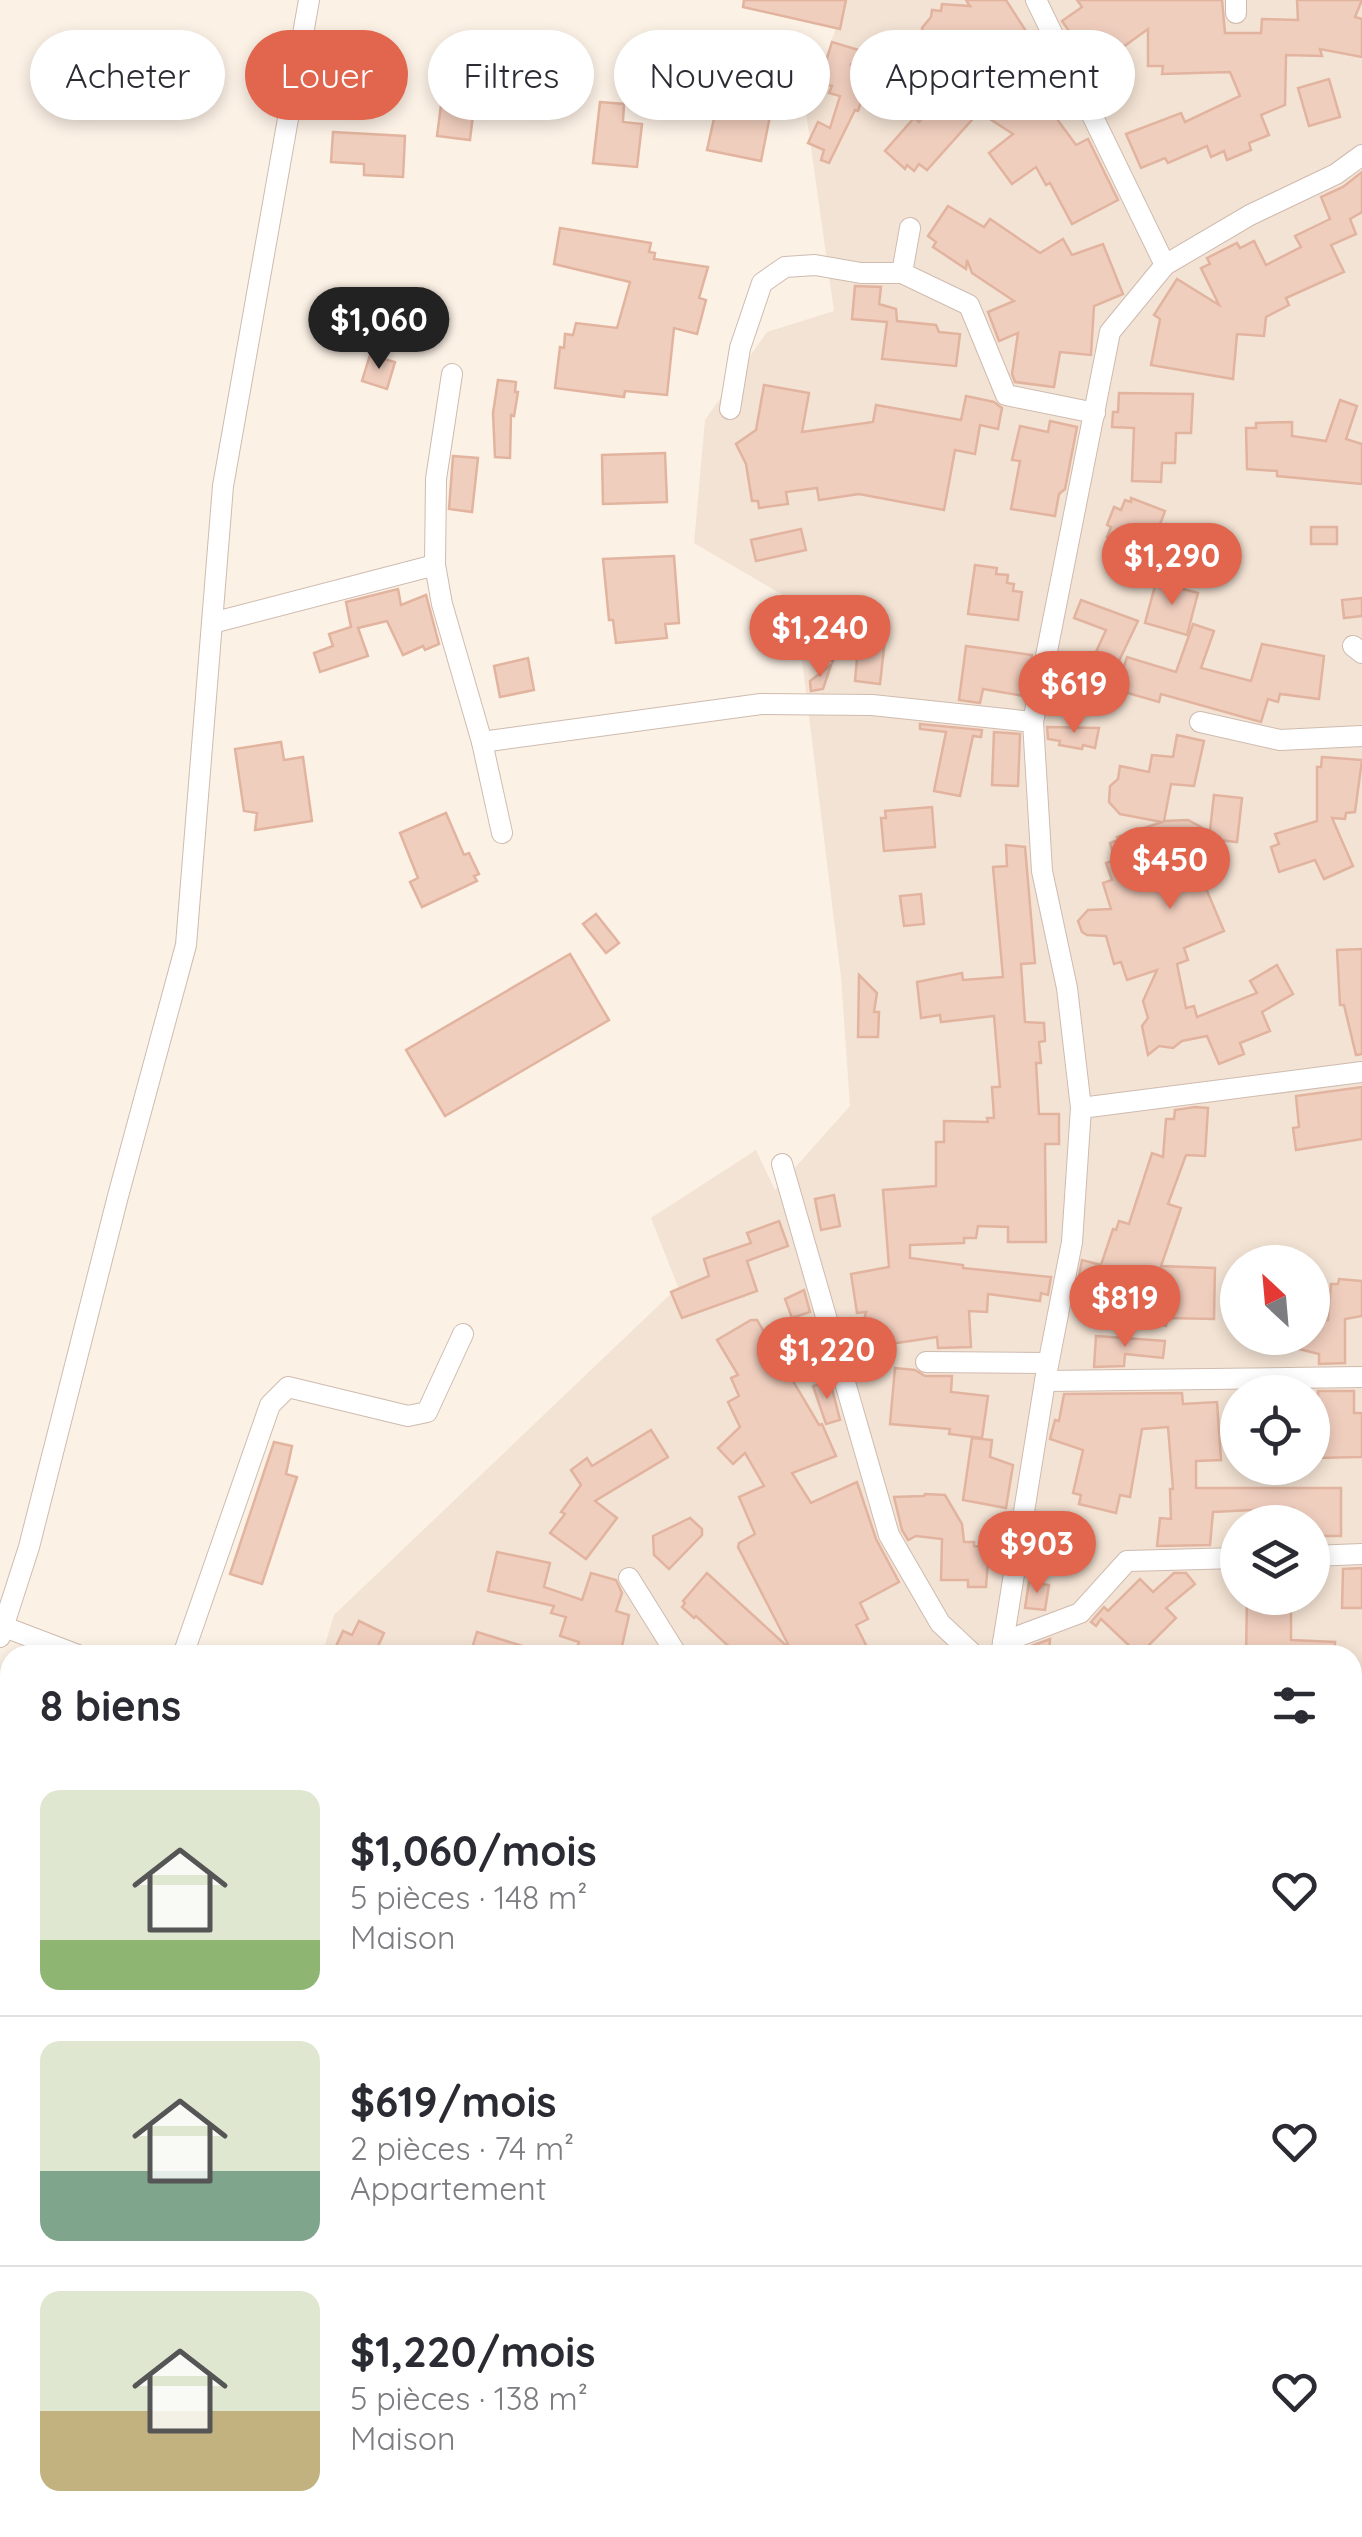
<!DOCTYPE html>
<html lang="fr">
<head>
<meta charset="utf-8">
<style>
  :root { --surface:#fff; --page:#f2f2f3; --text:#2b2b33; --muted:#7c7c81; --line:#e1e1e2; --accent:#e2654e }
  body { margin:0; font-family:Quicksand,sans-serif; background:var(--page); color:var(--text); height:100vh; display:flex; flex-direction:column; font-size:38px; white-space:nowrap }
  * { box-sizing:border-box; margin:0 }
  p { font-size:32px; color:var(--muted) }
  .icon { flex:none; width:55px; height:55px; fill:none; stroke:currentColor; stroke-width:2; stroke-linecap:round; stroke-linejoin:round }
  .map { position:relative; flex:1; overflow:hidden }
  .panel { position:absolute; left:0px; top:1645px; width:1362px; height:892px; display:flex; flex-direction:column; background:var(--surface); border-radius:30px 30px 0 0; box-shadow:0 5px 15px #0003 }
  .panel>* { flex:none }
  .top-card { position:absolute; left:30px; top:30px; width:1302px; height:90px; display:flex; gap:20px }
  .needle { width:65px; rotate:334deg }
  .controls { position:absolute; left:1220px; top:1245px; display:grid; gap:20px }
  .controls a { display:grid; place-items:center; width:110px; height:110px; border-radius:50%; background:var(--surface); box-shadow:0 5px 15px #0003; font-size:50px }
  .price { position:absolute; translate:-50% -85px; padding:0 22px; border-radius:35px; background:var(--accent); color:#fff; font-size:32px; line-height:65px; filter:drop-shadow(0 2px 5px #0008) }
  .price::after { content:''; position:absolute; left:50%; top:60px; width:30px; height:22px; margin-left:-15px; background:inherit; clip-path:polygon(0 0,100% 0,50% 100%) }
  .price.active { background:#222; color:#fff }
  ul { padding:0; list-style:none }
  li { display:flex; align-items:center; gap:30px; height:250px; padding:0 40px }
  li+li { border-top:2px solid var(--line) }
  li span { display:grid; place-items:center; flex:none; width:280px; height:200px; border-radius:20px; color:#555 }
  li>.icon { margin-inline-start:auto }
  span .icon { width:120px; height:120px; fill:#fffc; stroke-width:1 }
  li b { font-size:42px }
  h2 { display:flex; justify-content:space-between; align-items:center; height:120px; padding:0 40px; font-size:42px }
  .pill { padding:0 35px; border-radius:45px; background:var(--surface); box-shadow:0 5px 15px #0003; font-size:35px; line-height:90px }
  .pill.active { background:var(--accent); color:#fff }
  .map>svg:first-child { display:block }
</style>
</head>
<body>
<div class="map">
<svg width="1362" height="2537" viewBox="0 0 1362 2537">
  <rect width="100%" height="100%" fill="#fcf1e5"/>
  <!-- residential -->
  <path fill="#f3e3d4" fill-rule="evenodd" d="M846 0H1362V2537H53L55 2528H1352V1655H322L334 1615 678 1287 651 1218 756 1150 775 1190 850 1106 841 977 795 602 694 543 705 420 767 332 834 311 806 112ZM1238 1262H1312V1338H1238ZM1238 1392H1312V1468H1238ZM1238 1522H1312V1598H1238Z"/>
  <!-- green -->
  <polygon fill="#d6e9c4" points="1043,2528 1144,2528 1156,2536 1176,2529 1189,2537 1023,2537"/>
  <!-- building -->
  <g fill="#f0cebe" stroke="#e2b49f" stroke-width="2.5">
    <polygon points="744,0 846,0 840,29 743,7"/>
    <polygon points="966,0 1006,0 1031,39 1023,43 1026,48 967,47 964,90 1029,52 1052,94 1043,100 1076,145 1088,139 1118,200 1072,224 1050,183 1046,185 1036,167 1012,184 989,153 1013,134 979,112 927,170 919,164 914,171 907,165 905,169 885,151 914,118 919,122 944,93 850,64 882,91 877,107 861,102 858,111 855,110 829,163 821,160 824,150 808,143 818,122 830,128 840,96 829,93 832,86 819,83 832,42 872,54 877,35 924,47 922,28 931,17 932,10 941,11 942,4 970,6"/>
    <polygon points="1077,0 1222,0 1225,33 1261,33 1262,19 1298,20 1297,0 1362,0 1355,17 1362,19 1362,57 1320,49 1322,56 1286,55 1285,105 1261,115 1269,135 1249,143 1251,150 1227,160 1224,151 1211,157 1207,146 1168,163 1165,158 1141,168 1126,134 1181,113 1185,122 1240,96 1230,72 1162,74 1163,66 1148,66 1148,29 1115,53 1098,62 1094,57 1083,65 1073,44 1076,41 1062,21 1082,7"/>
    <polygon points="689,42 751,49 749,69 720,60 711,84 688,81 692,51 687,50"/>
    <polygon points="447,59 491,64 487,87 501,89 497,118 473,115 470,140 437,136"/>
    <polygon points="723,78 747,89 745,106 771,111 761,161 707,150"/>
    <polygon points="1329,79 1340,117 1309,126 1298,88"/>
    <polygon points="600,102 624,104 623,122 642,124 637,167 593,163"/>
    <polygon points="333,132 405,136 403,177 364,175 364,164 331,162"/>
    <polygon points="1362,172 1362,212 1350,219 1356,234 1331,245 1344,272 1286,298 1289,305 1266,317 1264,336 1237,334 1233,379 1151,365 1160,319 1154,315 1177,279 1219,305 1201,268 1210,264 1207,258 1237,243 1240,248 1254,241 1266,265 1301,247 1295,236 1330,219 1321,197 1343,187"/>
    <polygon points="948,206 984,227 990,219 1040,253 1063,239 1072,255 1103,244 1123,294 1094,306 1091,355 1060,352 1054,387 1015,382 1012,374 1018,333 999,341 988,312 1014,301 972,273 967,260 966,269 933,247 936,242 928,236"/>
    <polygon points="560,228 651,243 649,252 655,253 654,259 708,267 699,298 706,300 697,334 674,328 667,395 625,391 624,397 555,388 560,347 564,348 565,334 573,335 576,323 617,328 630,282 554,264"/>
    <polygon points="855,286 881,287 879,304 896,309 897,321 936,325 939,332 960,334 956,366 882,359 887,322 852,319"/>
    <polygon points="370,355 395,362 387,389 362,381"/>
    <polygon points="498,380 516,382 515,392 518,392 514,416 511,415 510,458 495,457 493,413"/>
    <polygon points="764,385 809,393 802,432 873,422 876,405 961,420 966,396 994,402 1002,408 998,429 980,425 975,454 955,450 944,510 859,494 819,500 817,488 786,492 788,504 759,508 758,501 752,501 746,464 736,444 756,430"/>
    <polygon points="1119,393 1193,394 1191,433 1176,433 1175,463 1162,463 1161,482 1132,481 1134,428 1112,427 1113,412 1118,412"/>
    <polygon points="1340,400 1357,406 1346,439 1362,444 1362,484 1277,476 1277,471 1247,469 1246,428 1256,428 1256,423 1292,422 1292,436 1326,441"/>
    <polygon points="1050,421 1077,427 1065,489 1059,494 1055,516 1011,509 1020,461 1012,460 1020,426 1048,432"/>
    <polygon points="665,453 667,502 603,504 602,455"/>
    <polygon points="453,456 478,458 472,512 449,509"/>
    <polygon points="1131,498 1165,511 1159,527 1213,525 1215,567 1165,569 1111,548 1114,540 1107,537 1111,527 1107,525 1114,507 1121,510 1125,500 1131,502"/>
    <rect x="1311" y="527" width="26" height="17"/>
    <polygon points="801,529 806,550 756,561 751,540"/>
    <polygon points="674,556 679,623 665,624 667,638 616,643 613,620 609,620 603,559"/>
    <polygon points="975,565 997,568 996,574 1008,575 1007,583 1014,584 1013,591 1022,592 1018,620 968,614"/>
    <polygon points="1156,582 1198,593 1187,635 1145,623"/>
    <polygon points="398,589 401,605 426,595 439,644 425,650 423,646 403,655 387,621 358,628 368,656 320,672 314,653 333,646 329,634 351,627 346,602"/>
    <polygon points="1362,598 1362,616 1344,618 1342,600"/>
    <polygon points="1081,600 1138,621 1118,663 1096,652 1106,630 1074,618"/>
    <polygon points="1193,624 1214,631 1201,668 1251,681 1262,644 1324,656 1319,699 1280,694 1278,702 1268,699 1261,722 1161,694 1159,702 1117,690 1127,657 1176,672"/>
    <polygon points="814,632 841,637 833,661 810,656"/>
    <polygon points="859,636 885,639 880,684 855,681"/>
    <polygon points="966,646 1032,655 1024,696 983,689 980,703 959,700"/>
    <polygon points="528,658 534,690 500,697 494,666"/>
    <polygon points="831,665 823,689 811,691 810,681"/>
    <polygon points="920,724 982,730 981,737 973,736 960,796 934,791 946,732 920,729"/>
    <polygon points="1047,727 1099,728 1095,748 1083,745 1082,749 1059,745 1060,741 1048,739"/>
    <polygon points="994,732 1020,734 1018,786 992,785"/>
    <polygon points="1177,735 1204,741 1194,786 1171,784 1164,821 1188,820 1201,827 1205,886 1224,931 1184,948 1188,960 1177,964 1186,1008 1194,1006 1197,1017 1257,993 1250,981 1277,965 1293,994 1262,1012 1270,1031 1240,1043 1244,1054 1219,1064 1207,1036 1182,1041 1173,1048 1159,1046 1148,1055 1142,1026 1148,1018 1143,1001 1157,970 1127,980 1121,962 1114,964 1106,936 1087,935 1082,932 1078,921 1088,910 1111,909 1103,883 1112,880 1106,863 1115,860 1110,843 1118,840 1117,837 1162,822 1120,814 1109,802 1110,786 1118,779 1120,766 1149,772 1152,755 1173,757"/>
    <polygon points="281,742 284,760 303,757 312,821 255,830 257,813 244,811 235,749"/>
    <polygon points="1322,757 1362,760 1355,812 1346,813 1345,819 1332,818 1353,866 1324,879 1315,860 1279,872 1271,847 1279,844 1275,834 1317,821 1317,767 1321,767"/>
    <polygon points="1214,795 1242,798 1237,842 1209,839"/>
    <polygon points="932,807 935,847 884,851 881,818 886,818 885,811"/>
    <polygon points="446,813 464,855 469,853 479,874 474,876 477,881 422,907 410,882 418,878 400,833"/>
    <polygon points="1006,845 1025,847 1035,963 1021,964 1025,1022 1044,1023 1045,1041 1039,1042 1041,1063 1036,1063 1039,1114 1059,1114 1059,1144 1045,1144 1046,1242 1008,1242 1008,1227 978,1226 976,1238 964,1238 964,1243 910,1245 910,1258 963,1265 963,1268 1051,1277 1048,1295 1041,1293 1040,1301 988,1294 987,1312 969,1311 971,1347 938,1348 937,1337 897,1343 889,1342 888,1338 867,1339 861,1332 866,1312 857,1313 851,1274 889,1267 883,1190 936,1186 936,1142 944,1142 944,1121 988,1122 987,1118 994,1118 992,1087 1000,1087 994,1016 941,1022 940,1015 921,1018 917,982 962,973 963,980 1003,977 993,867 1007,866"/>
    <polygon points="921,894 924,924 904,926 900,896"/>
    <polygon points="596,914 619,943 606,953 583,924"/>
    <polygon points="1362,949 1362,1054 1356,1055 1344,1005 1340,1005 1337,950"/>
    <polygon points="570,954 609,1020 445,1116 406,1050"/>
    <polygon points="859,975 877,993 874,1012 879,1012 878,1037 858,1037"/>
    <polygon points="1362,1087 1362,1139 1296,1150 1293,1128 1299,1127 1296,1096"/>
    <polygon points="1195,1107 1208,1108 1205,1156 1186,1155 1168,1204 1181,1208 1161,1266 1215,1268 1214,1319 1167,1318 1166,1326 1074,1302 1082,1260 1101,1265 1113,1229 1116,1230 1119,1221 1129,1224 1152,1153 1163,1157 1166,1119 1174,1119 1175,1110"/>
    <polygon points="834,1195 840,1226 821,1230 815,1199"/>
    <polygon points="779,1221 788,1246 747,1261 757,1291 682,1318 671,1292 709,1276 704,1259 751,1243 747,1233"/>
    <polygon points="1339,1279 1362,1281 1362,1316 1345,1319 1345,1363 1319,1364 1319,1354 1275,1343 1276,1338 1312,1338 1312,1321 1328,1320 1331,1284 1338,1284"/>
    <polygon points="804,1290 810,1312 792,1318 785,1299"/>
    <polygon points="751,1320 757,1320 819,1425 822,1424 836,1456 792,1473 811,1503 857,1482 876,1539 899,1582 860,1603 868,1619 856,1625 871,1655 738,1655 696,1616 694,1618 682,1607 685,1603 683,1601 707,1573 791,1650 738,1547 739,1543 755,1534 739,1497 764,1486 745,1453 733,1464 718,1448 740,1427 728,1402 739,1396 731,1378 738,1375 717,1340"/>
    <polygon points="1096,1336 1165,1341 1163,1358 1125,1354 1124,1366 1094,1367"/>
    <polygon points="895,1368 915,1370 925,1376 952,1376 951,1392 988,1396 982,1438 949,1434 950,1429 890,1424"/>
    <polygon points="830,1381 840,1420 826,1424 813,1386"/>
    <polygon points="1318,1391 1354,1391 1354,1413 1362,1413 1362,1457 1312,1458 1312,1405 1318,1405"/>
    <polygon points="1182,1393 1183,1404 1217,1402 1221,1460 1196,1461 1196,1488 1341,1488 1341,1536 1312,1536 1312,1522 1293,1522 1293,1508 1213,1512 1210,1545 1157,1546 1160,1518 1171,1519 1170,1489 1173,1489 1168,1427 1142,1429 1130,1497 1120,1495 1116,1513 1079,1504 1081,1495 1073,1493 1083,1450 1050,1439 1055,1420 1059,1421 1064,1394"/>
    <polygon points="651,1430 668,1457 595,1501 617,1518 586,1559 550,1533 565,1514 561,1512 581,1485 571,1470 587,1458 592,1466"/>
    <polygon points="972,1438 992,1440 990,1457 1013,1465 1006,1508 963,1500"/>
    <polygon points="274,1442 292,1446 286,1474 297,1477 262,1584 230,1574"/>
    <polygon points="925,1494 945,1495 962,1524 964,1542 974,1542 974,1546 989,1547 986,1587 968,1587 968,1580 941,1580 942,1539 916,1536 908,1540 902,1530 894,1497 924,1496"/>
    <polygon points="690,1518 702,1529 702,1535 669,1569 654,1555 653,1536"/>
    <polygon points="1046,1529 1076,1536 1071,1556 1041,1548"/>
    <polygon points="497,1552 550,1563 544,1587 582,1600 591,1573 616,1580 622,1593 616,1611 629,1615 620,1655 601,1655 577,1647 579,1642 560,1636 566,1617 551,1613 554,1606 488,1591"/>
    <polygon points="1362,1568 1362,1608 1342,1608 1343,1569"/>
    <polygon points="1174,1573 1186,1573 1195,1584 1166,1608 1176,1618 1139,1655 1101,1619 1096,1626 1091,1622 1104,1607 1108,1611 1140,1579 1153,1592"/>
    <polygon points="1029,1582 1049,1585 1045,1610 1025,1608"/>
    <polygon points="1247,1598 1291,1598 1291,1640 1335,1642 1335,1655 1246,1655"/>
    <polygon points="359,1621 384,1633 374,1655 332,1655 343,1631 352,1635"/>
    <polygon points="477,1632 539,1651 538,1655 470,1655"/>
    <polygon points="1050,1639 1049,1655 1031,1655 1031,1646"/>
  </g>
  <g fill="none" stroke-linecap="round" stroke-linejoin="round">
    <defs>
      <g id="street">
        <polyline points="1036,0 1165,265"/>
        <polyline points="1236,0 1236,13"/>
        <polyline points="902,273 910,228"/>
        <polyline points="452,374 436,479 435,565 442,604 482,742 502,833"/>
        <polyline points="730,409 740,348 762,283 785,267 815,265 861,273 902,273 969,305 1006,395 1095,413"/>
        <polyline points="212,623 435,565"/>
        <polyline points="1353,646 1362,653"/>
        <polyline points="1200,722 1280,740 1362,736"/>
        <polyline points="482,742 761,704 872,705 1033,722"/>
        <polyline points="1081,1108 1362,1072"/>
        <polyline points="782,1164 889,1535 940,1623 974,1655"/>
        <polyline points="926,1362 1048,1363"/>
        <polyline points="1045,1381 1362,1377"/>
        <polyline points="1312,1556 1362,1554"/>
        <polyline points="629,1578 677,1655"/>
        <polyline points="2,1626 78,1655"/>
        <polyline points="0,1637 29,1547 118,1196 186,945 223,486 309,0"/>
        <polyline points="1003,1642 1080,1613 1127,1561 1238,1558"/>
        <polyline points="183,1655 270,1405 288,1387 408,1416 427,1412 463,1334"/>
        <polyline points="1001,1655 1045,1381 1072,1242 1081,1108 1067,988 1042,871 1033,722 1110,332 1165,265 1250,215 1336,174 1362,155"/>
        <polyline points="0,1950 10,1952"/>
        <polyline points="1352,2173 1362,2198"/>
        <polyline points="1352,2449 1362,2442"/>
        <polyline points="1192,2528 1200,2537"/>
        <polyline points="837,2537 841,2528"/>
        <polyline points="1235,2537 1248,2528"/>
      </g>
    </defs>
    <!-- street casing -->
    <use href="#street" stroke="#cfbbaf" stroke-width="22"/>
    <!-- street -->
    <use href="#street" stroke="#fff" stroke-width="20"/>
  </g>
</svg>
<div class="controls">
<a><svg class="needle" viewBox="-14 -14 28 28"><path d="M0-13l5 13h-10z" fill="#e53935"/><path d="M0 13l5-13h-10z" fill="#7c7c81"/></svg></a>
<a><svg class="icon" aria-label="locate" viewBox="0 0 24 24"><circle cx="12" cy="12" r="6"/><path d="M12 2v4M12 18v4M2 12h4M18 12h4"/></svg></a>
<a><svg class="icon" aria-label="layers" viewBox="0 0 24 24"><path d="M12 4l9 5-9 5-9-5zM3 14l9 5 9-5"/></svg></a>
</div>
<b class="price active" style="left:379px;top:372px">$1,060</b>
<b class="price" style="left:1172px;top:608px">$1,290</b>
<b class="price" style="left:820px;top:680px">$1,240</b>
<b class="price" style="left:1074px;top:736px">$619</b>
<b class="price" style="left:1170px;top:912px">$450</b>
<b class="price" style="left:1125px;top:1350px">$819</b>
<b class="price" style="left:827px;top:1402px">$1,220</b>
<b class="price" style="left:1037px;top:1596px">$903</b>
<div class="top-card">
<a class="pill">Acheter</a>
<a class="pill active">Louer</a>
<a class="pill">Filtres</a>
<a class="pill">Nouveau</a>
<a class="pill">Appartement</a>
</div>
<section class="panel">
<h2>8 biens<svg class="icon" aria-label="filters" viewBox="0 0 24 24"><path d="M4 7h16M4 17h16"/><circle cx="9" cy="7" r="2"/><circle cx="15" cy="17" r="2"/></svg></h2>
<ul>
<li><span style="background:linear-gradient(#dfe7d0 75%,#8fb573 0)"><svg class="icon" aria-label="home" viewBox="0 0 24 24"><path d="M3 11l9-7 9 7M6 9v11h12V9"/></svg></span><div><b>$1,060/mois</b><p>5 pièces · 148 m²</p><p>Maison</p></div><svg class="icon" aria-label="heart" viewBox="0 0 24 24"><path d="M12 20l-8-8c-3-5 5-10 8-4 3-6 11-1 8 4z"/></svg></li>
<li><span style="background:linear-gradient(#dfe7d0 65%,#7fa58c 0)"><svg class="icon" aria-label="home" viewBox="0 0 24 24"><path d="M3 11l9-7 9 7M6 9v11h12V9"/></svg></span><div><b>$619/mois</b><p>2 pièces · 74 m²</p><p>Appartement</p></div><svg class="icon" aria-label="heart" viewBox="0 0 24 24"><path d="M12 20l-8-8c-3-5 5-10 8-4 3-6 11-1 8 4z"/></svg></li>
<li><span style="background:linear-gradient(#dfe7d0 60%,#c2b280 0)"><svg class="icon" aria-label="home" viewBox="0 0 24 24"><path d="M3 11l9-7 9 7M6 9v11h12V9"/></svg></span><div><b>$1,220/mois</b><p>5 pièces · 138 m²</p><p>Maison</p></div><svg class="icon" aria-label="heart" viewBox="0 0 24 24"><path d="M12 20l-8-8c-3-5 5-10 8-4 3-6 11-1 8 4z"/></svg></li>
</ul>
</section>
</div>
</body>
</html>
